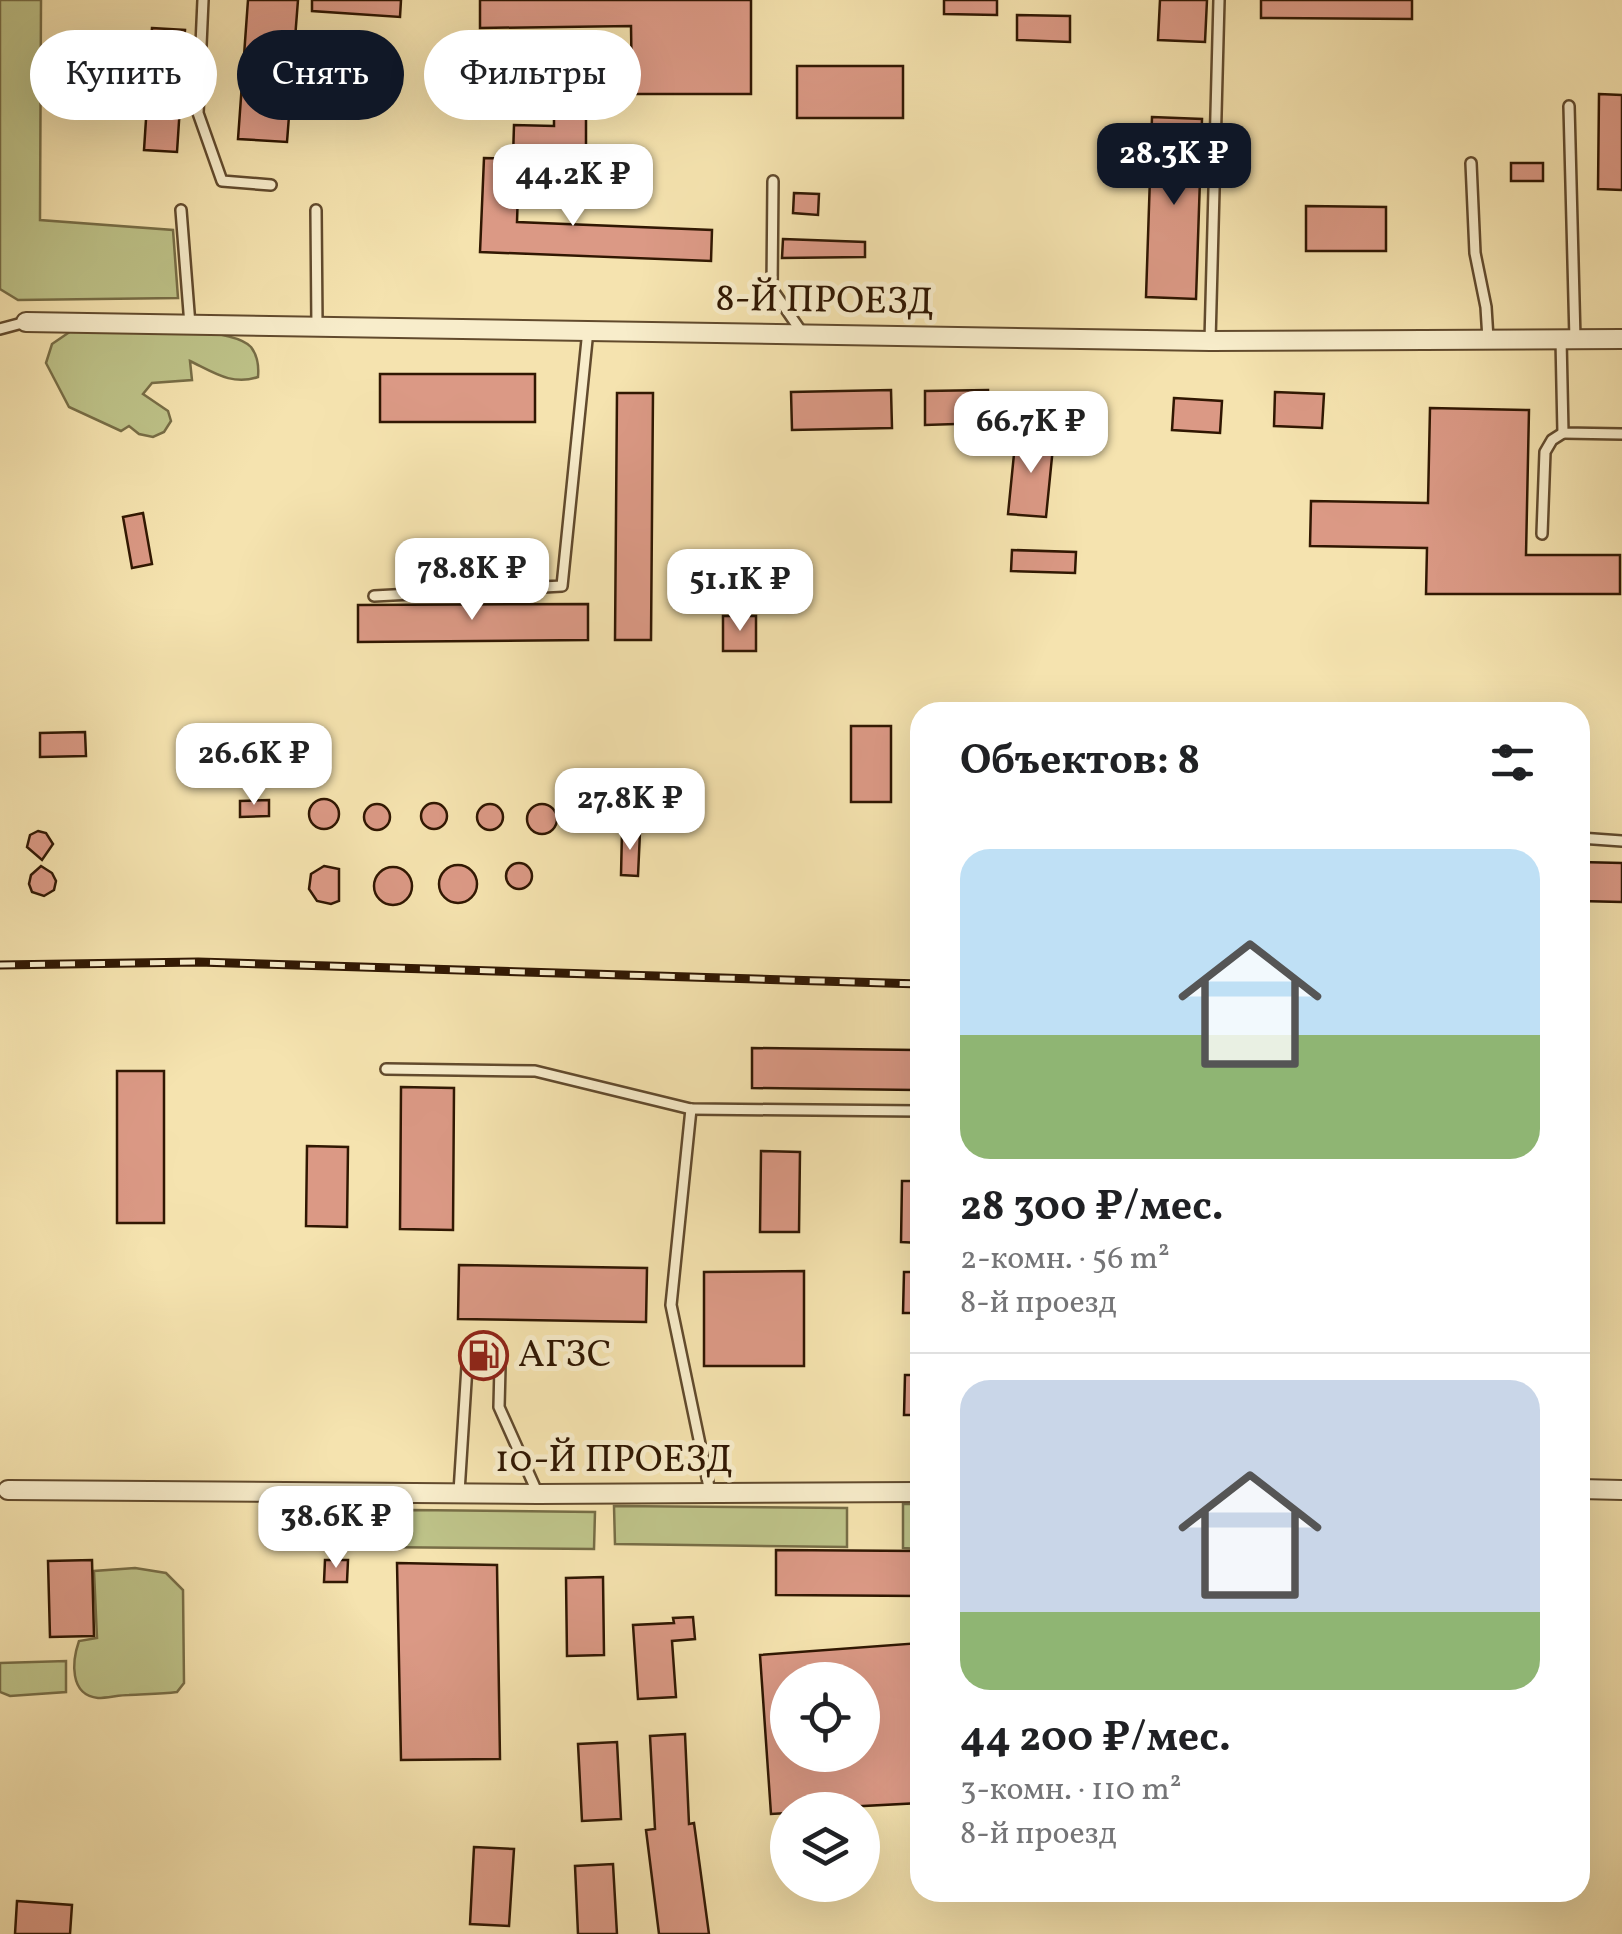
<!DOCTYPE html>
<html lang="ru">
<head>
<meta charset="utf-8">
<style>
  :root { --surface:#fff; --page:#f2f2f2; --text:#202124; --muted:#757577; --line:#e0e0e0; --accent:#111827 }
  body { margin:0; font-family:Vollkorn,serif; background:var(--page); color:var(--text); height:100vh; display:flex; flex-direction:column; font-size:38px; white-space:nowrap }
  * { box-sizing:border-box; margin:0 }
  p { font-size:32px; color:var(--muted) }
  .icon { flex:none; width:55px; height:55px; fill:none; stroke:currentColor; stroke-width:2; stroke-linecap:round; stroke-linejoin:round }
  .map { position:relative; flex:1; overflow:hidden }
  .sheet { position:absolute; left:910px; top:702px; width:680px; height:1200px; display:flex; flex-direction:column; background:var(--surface); border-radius:30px; box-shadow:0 10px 40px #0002 }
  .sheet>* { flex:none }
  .hud { position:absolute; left:30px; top:30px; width:730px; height:90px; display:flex; gap:20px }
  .controls { position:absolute; left:770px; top:1662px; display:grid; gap:20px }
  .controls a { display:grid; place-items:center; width:110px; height:110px; border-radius:50%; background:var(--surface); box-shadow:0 10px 40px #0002; font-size:50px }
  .price { position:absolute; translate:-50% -85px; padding:0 22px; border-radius:20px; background:#fff; color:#222; font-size:32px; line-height:65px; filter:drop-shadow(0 2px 5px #0008) }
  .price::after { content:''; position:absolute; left:50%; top:60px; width:30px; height:22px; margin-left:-15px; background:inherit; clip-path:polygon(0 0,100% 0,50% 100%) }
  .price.current { background:var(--accent); color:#fff }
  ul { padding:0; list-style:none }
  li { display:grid; align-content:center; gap:20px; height:530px; padding:0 50px }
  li+li { border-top:2px solid var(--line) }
  li span { display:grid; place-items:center; height:310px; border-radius:30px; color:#555 }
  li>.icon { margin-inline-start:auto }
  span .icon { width:180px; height:180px; fill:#fffc; stroke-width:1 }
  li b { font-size:42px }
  h2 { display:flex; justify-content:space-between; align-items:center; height:120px; padding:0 50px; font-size:42px }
  .tag { padding:0 35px; border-radius:45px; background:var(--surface); box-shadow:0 10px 40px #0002; font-size:35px; line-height:90px }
  .tag.current { background:var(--accent); color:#fff }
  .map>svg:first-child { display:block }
</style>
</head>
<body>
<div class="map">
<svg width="1622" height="1934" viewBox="0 0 1622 1934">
  <rect width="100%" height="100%" fill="#f5e3af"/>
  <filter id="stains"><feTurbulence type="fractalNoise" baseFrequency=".002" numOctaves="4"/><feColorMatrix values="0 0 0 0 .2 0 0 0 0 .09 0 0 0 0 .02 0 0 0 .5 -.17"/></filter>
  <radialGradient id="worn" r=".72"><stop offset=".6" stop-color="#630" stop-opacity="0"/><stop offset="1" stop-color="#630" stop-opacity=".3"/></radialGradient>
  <!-- green -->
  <g fill="#bec389" stroke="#776d46" stroke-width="2.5">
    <polygon points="0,0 41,0 40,220 173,230 178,298 18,300 0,289"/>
    <path d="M74 329C110 330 228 323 251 347 258 356 259 366 258 377 232 386 213 372 190 361L192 380 152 383 143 394 168 411 171 421 164 432 153 437 139 434 129 426 121 431 69 407 46 363 52 344Z"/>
    <polygon points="903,1504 920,1504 920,1549 903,1548"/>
    <polygon points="614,1506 847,1508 847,1547 615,1544"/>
    <polygon points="411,1510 595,1512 594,1549 372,1547 378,1514"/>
    <path d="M135 1568 166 1573 183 1590 184 1683 177 1692C161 1694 145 1694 129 1695 119 1695 108 1698 98 1698 69 1695 72 1661 79 1641L97 1638 94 1571Z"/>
    <polygon points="66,1661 66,1692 10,1696 0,1692 0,1663"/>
  </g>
  <!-- building -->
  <g fill="#db9985" stroke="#301702" stroke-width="2.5" fill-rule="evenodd">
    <polygon points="248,0 298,0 287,142 238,139"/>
    <polygon points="312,0 401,0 400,17 312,11"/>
    <polygon points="480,0 751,0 751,94 632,94 631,26 480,28"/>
    <polygon points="944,0 997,0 997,15 944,14"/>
    <polygon points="1160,0 1207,0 1205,42 1158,40"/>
    <polygon points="1261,0 1412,0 1412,19 1261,18"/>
    <polygon points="1017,15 1070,16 1070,42 1017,40"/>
    <polygon points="152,28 185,30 177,152 144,150"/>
    <rect x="797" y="66" width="106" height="52"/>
    <polygon points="1599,94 1622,95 1622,190 1598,189"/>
    <polygon points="586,95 586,187 554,187 554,159 513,157 514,125 554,126 554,96"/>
    <polygon points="1152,117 1202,119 1196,299 1146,297"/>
    <polygon points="484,158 519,159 517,222 712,230 711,261 480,252"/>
    <rect x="1511" y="163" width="32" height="18"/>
    <polygon points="794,193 819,194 818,215 793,213"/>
    <polygon points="1306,206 1386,207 1386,251 1306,251"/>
    <polygon points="783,239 865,242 865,257 782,258"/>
    <rect x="380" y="374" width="155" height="48"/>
    <polygon points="891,390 892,428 792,430 791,392"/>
    <polygon points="988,390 988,423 925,425 925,391"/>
    <polygon points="1275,392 1324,394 1322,428 1274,426"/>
    <polygon points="617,393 653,393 651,640 615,640"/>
    <polygon points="1174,398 1222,401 1220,433 1172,430"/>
    <polygon points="1430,408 1529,410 1526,555 1620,555 1620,594 1426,594 1427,548 1310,546 1311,501 1428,503"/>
    <polygon points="1016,434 1054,437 1046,517 1008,514"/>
    <polygon points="143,513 152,564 132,568 123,517"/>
    <polygon points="1012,550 1076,552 1075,573 1011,571"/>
    <polygon points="588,604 588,640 358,642 358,605"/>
    <rect x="723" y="616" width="33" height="35"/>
    <rect x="851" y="726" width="40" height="76"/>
    <polygon points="85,732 86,756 40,757 40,733"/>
    <circle cx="324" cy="814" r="15"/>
    <polygon points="269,800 269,816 240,817 240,801"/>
    <circle cx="434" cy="816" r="13"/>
    <circle cx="490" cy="817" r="13"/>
    <circle cx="377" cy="817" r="13"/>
    <circle cx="542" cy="819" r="15"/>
    <polygon points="38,831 46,833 53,844 42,860 27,847 30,835"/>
    <polygon points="622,831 640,832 638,876 621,875"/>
    <polygon points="1580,862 1622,863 1622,902 1580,901"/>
    <circle cx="519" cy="876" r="13"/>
    <circle cx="458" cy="884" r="19"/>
    <polygon points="41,866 52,873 56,881 54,890 44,896 32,892 29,884 31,875"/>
    <polygon points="324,866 339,869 339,901 331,904 317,901 309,889 311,874"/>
    <circle cx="393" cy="886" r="19"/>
    <polygon points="752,1048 916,1050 915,1090 752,1088"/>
    <rect x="117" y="1071" width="47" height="152"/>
    <polygon points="401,1087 454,1088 453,1230 400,1229"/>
    <polygon points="307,1146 348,1147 347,1227 306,1226"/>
    <polygon points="761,1151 800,1152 799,1232 760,1232"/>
    <polygon points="902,1181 920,1181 920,1243 901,1242"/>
    <polygon points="459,1265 647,1268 646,1322 458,1319"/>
    <polygon points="804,1271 804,1366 704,1366 704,1272"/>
    <polygon points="904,1272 920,1272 920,1313 903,1313"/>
    <polygon points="905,1375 920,1375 920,1415 904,1415"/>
    <polygon points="776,1550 920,1551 920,1596 776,1595"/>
    <polygon points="92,1560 94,1636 50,1637 48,1561"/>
    <polygon points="325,1560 348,1560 347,1582 324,1582"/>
    <polygon points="397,1563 497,1565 500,1759 401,1760"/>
    <polygon points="603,1577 604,1655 567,1656 566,1578"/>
    <polygon points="693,1617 695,1639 672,1641 676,1697 638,1699 633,1625 674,1623 673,1618"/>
    <path d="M920 1643V1803L788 1810V1813L771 1814 760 1655ZM788 1680H862V1755H788Z"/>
    <polygon points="685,1734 689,1824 694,1823 709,1934 659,1934 646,1830 655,1829 650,1736"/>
    <polygon points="617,1742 621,1819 582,1821 578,1744"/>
    <polygon points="474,1847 514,1849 509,1926 470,1924"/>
    <polygon points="613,1864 617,1934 578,1934 575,1866"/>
    <polygon points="17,1901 72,1905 70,1934 15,1934"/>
  </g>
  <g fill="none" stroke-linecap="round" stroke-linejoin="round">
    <defs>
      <g id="lane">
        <polyline points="203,0 198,113 222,181 271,185"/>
        <polyline points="1569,106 1575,339"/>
        <polyline points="1471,163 1475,253 1486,307 1488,339"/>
        <polyline points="773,181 772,289 803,334"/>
        <polyline points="181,210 190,325"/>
        <polyline points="316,210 317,326"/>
        <polyline points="0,329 26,322"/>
        <polyline points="1561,339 1563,433 1622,434"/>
        <polyline points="1210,341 1219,0"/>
        <polyline points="1542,534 1545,452 1552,440 1563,433"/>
        <polyline points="374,596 562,586 588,330"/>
        <polyline points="1580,838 1622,841"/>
        <polyline points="386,1069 535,1071 691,1109 920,1111"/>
        <polyline points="691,1109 671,1305 710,1492"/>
        <polyline points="459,1492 467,1366 500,1366 499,1407 538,1494"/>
      </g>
      <g id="street">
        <polyline points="26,322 1210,341 1622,339"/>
        <polyline points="1580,1489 1622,1490"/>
        <polyline points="8,1490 538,1494 920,1492"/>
      </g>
    </defs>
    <!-- lane casing -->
    <use href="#lane" stroke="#614a2d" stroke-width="14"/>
    <!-- street casing -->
    <use href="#street" stroke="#614a2d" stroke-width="22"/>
    <!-- lane -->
    <use href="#lane" stroke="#f8edcb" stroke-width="9"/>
    <!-- street -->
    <use href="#street" stroke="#f8edcb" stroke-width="18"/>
    <defs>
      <polyline id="rail" points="0,965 198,962 920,984"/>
    </defs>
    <!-- rail casing -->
    <use href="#rail" stroke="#301702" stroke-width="9"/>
    <!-- rail -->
    <use href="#rail" stroke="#f8edcb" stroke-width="5" stroke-dasharray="15" stroke-linecap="butt"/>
  </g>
  <!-- icons -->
  <defs>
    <symbol id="fuel-ring" viewBox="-11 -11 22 22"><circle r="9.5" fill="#f8edcb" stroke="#8f2418" stroke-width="1.5"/><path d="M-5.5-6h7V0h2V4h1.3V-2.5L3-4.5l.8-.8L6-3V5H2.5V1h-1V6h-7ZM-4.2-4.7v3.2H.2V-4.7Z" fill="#8f2418"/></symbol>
  </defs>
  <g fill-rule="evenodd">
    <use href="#fuel-ring" x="456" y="1328" width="55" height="55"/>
  </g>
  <g text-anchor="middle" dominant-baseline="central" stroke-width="10" stroke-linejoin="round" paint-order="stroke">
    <!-- street labels -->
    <g font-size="38" fill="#301702" stroke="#f8edcb">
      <text transform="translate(825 302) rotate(1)">8-Й ПРОЕЗД</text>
      <text x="614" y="1461">10-Й ПРОЕЗД</text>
    </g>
    <!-- poi labels -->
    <g font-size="38" fill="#301702" stroke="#f8edcb" text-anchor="start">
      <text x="518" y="1356">АГЗС</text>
    </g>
  </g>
  <rect width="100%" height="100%" filter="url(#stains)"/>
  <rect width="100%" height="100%" fill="url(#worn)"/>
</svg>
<div class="controls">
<a><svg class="icon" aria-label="locate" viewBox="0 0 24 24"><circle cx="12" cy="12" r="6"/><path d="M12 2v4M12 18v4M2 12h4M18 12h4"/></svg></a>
<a><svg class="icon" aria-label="layers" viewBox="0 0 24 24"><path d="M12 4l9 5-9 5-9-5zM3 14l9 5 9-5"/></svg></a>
</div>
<b class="price current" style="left:1174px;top:208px">28.3K ₽</b>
<b class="price" style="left:573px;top:229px">44.2K ₽</b>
<b class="price" style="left:1031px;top:476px">66.7K ₽</b>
<b class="price" style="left:472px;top:623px">78.8K ₽</b>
<b class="price" style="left:740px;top:634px">51.1K ₽</b>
<b class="price" style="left:254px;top:808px">26.6K ₽</b>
<b class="price" style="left:630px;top:853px">27.8K ₽</b>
<b class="price" style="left:336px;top:1571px">38.6K ₽</b>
<div class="hud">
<a class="tag">Купить</a>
<a class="tag current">Снять</a>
<a class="tag">Фильтры</a>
</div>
<section class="sheet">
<h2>Объектов: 8<svg class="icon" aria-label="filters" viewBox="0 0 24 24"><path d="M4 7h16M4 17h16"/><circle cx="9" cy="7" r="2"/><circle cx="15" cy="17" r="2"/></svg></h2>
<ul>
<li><span style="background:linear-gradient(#bfe0f5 60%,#8fb573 0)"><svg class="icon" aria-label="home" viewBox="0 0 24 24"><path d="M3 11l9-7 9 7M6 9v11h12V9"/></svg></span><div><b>28 300 ₽/мес.</b><p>2-комн. · 56 m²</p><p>8-й проезд</p></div></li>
<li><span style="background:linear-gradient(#c9d6e8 75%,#8fb573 0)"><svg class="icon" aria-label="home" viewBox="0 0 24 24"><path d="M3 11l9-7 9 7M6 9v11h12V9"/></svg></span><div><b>44 200 ₽/мес.</b><p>3-комн. · 110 m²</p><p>8-й проезд</p></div></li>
</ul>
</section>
</div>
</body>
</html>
